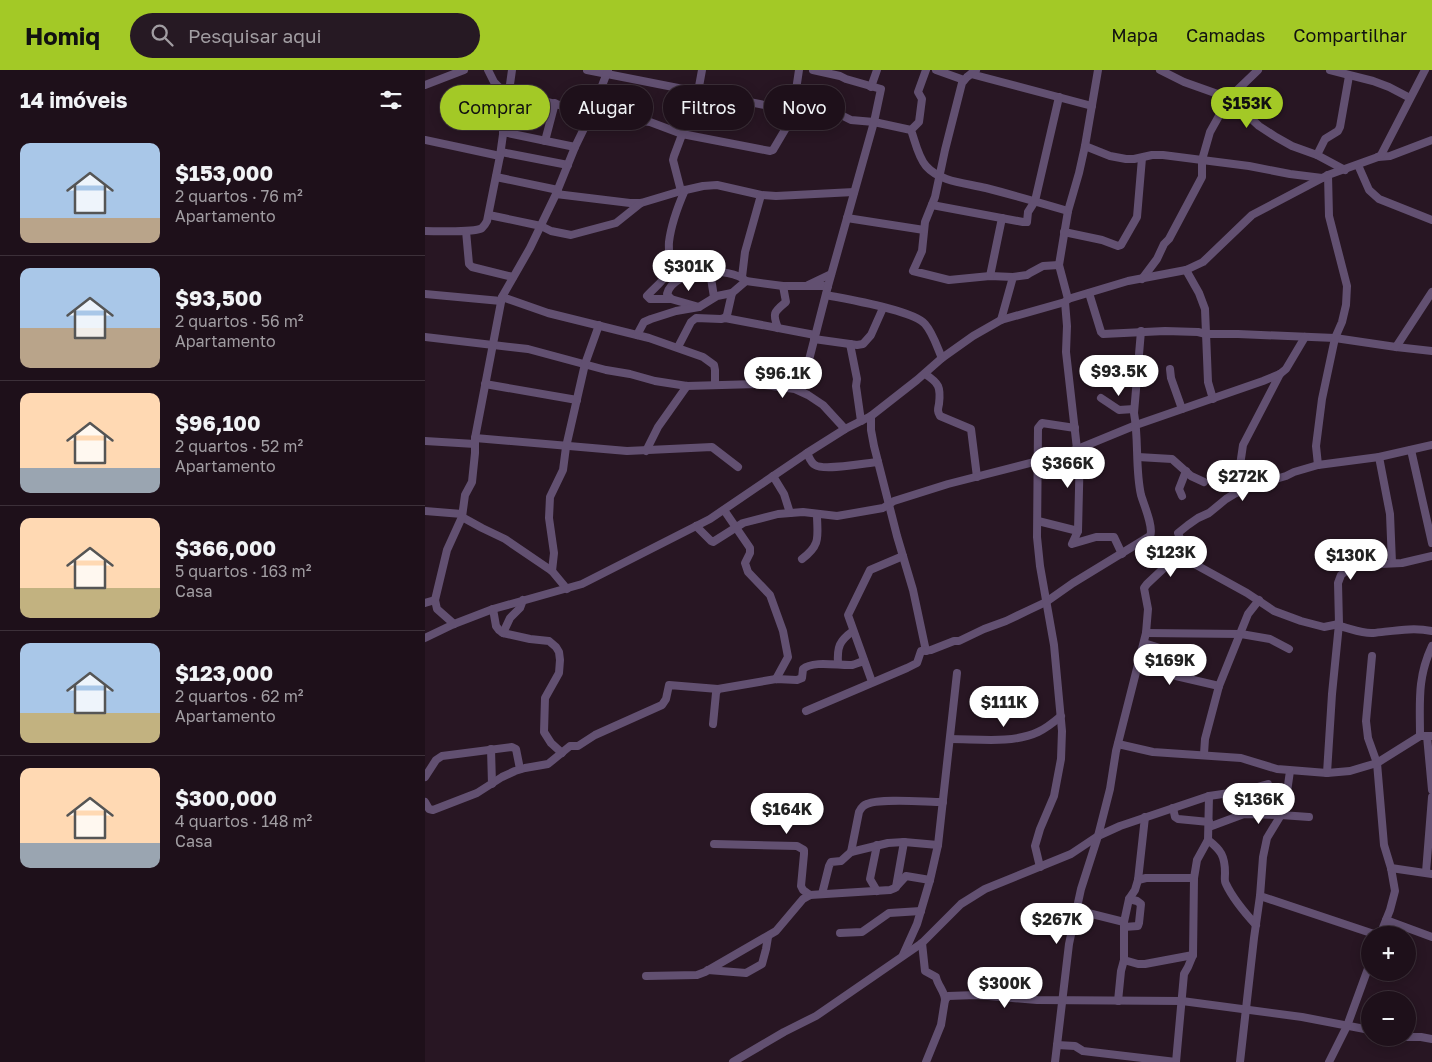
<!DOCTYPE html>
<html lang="pt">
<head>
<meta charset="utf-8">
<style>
  :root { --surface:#1e101a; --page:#261923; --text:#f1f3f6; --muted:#a19da2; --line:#3c3039; --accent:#a3c926 }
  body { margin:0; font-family:"Golos Text",sans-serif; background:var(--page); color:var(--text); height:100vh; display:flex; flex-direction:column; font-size:19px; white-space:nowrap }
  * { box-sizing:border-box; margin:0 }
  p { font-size:16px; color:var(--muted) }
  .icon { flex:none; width:28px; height:28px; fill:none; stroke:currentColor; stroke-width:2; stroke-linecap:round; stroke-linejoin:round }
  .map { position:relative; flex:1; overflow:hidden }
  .side { display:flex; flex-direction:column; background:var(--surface); width:425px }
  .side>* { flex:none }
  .banner { position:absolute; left:15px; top:15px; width:475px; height:45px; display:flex; gap:10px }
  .fabs { position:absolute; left:936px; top:856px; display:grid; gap:10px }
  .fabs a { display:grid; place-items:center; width:55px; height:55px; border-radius:50%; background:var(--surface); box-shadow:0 2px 12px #0003,0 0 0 1px var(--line); font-size:25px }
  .price { position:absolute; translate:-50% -42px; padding:0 11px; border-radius:18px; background:#fff; color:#222; font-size:16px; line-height:32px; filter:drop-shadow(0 1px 2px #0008) }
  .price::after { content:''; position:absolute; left:50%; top:30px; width:15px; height:11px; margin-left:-8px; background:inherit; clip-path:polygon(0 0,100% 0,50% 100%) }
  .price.active { background:var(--accent); color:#111 }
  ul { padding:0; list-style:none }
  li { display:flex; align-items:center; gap:15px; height:125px; padding:0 20px }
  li+li { border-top:1px solid var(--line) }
  li span { display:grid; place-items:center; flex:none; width:140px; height:100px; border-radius:10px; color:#555 }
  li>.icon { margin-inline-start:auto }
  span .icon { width:60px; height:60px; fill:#fffc; stroke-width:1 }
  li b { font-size:21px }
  h2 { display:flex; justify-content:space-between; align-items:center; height:60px; padding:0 20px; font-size:21px }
  .chip { padding:0 18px; border-radius:22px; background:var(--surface); box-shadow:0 2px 12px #0003,0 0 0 1px var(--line); font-size:18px; line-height:45px }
  .chip.active { background:var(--accent); color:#111 }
  header { display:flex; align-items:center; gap:30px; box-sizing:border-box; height:70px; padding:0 25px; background:var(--accent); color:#111 }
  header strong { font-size:24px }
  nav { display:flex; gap:28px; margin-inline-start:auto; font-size:18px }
  .search { width:350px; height:45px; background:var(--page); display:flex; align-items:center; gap:12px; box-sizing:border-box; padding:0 18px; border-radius:28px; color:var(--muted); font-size:19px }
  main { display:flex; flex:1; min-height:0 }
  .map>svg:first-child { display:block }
</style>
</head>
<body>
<header>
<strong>Homiq</strong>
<div class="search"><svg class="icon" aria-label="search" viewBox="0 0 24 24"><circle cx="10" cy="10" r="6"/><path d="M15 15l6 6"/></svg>Pesquisar aqui</div>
<nav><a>Mapa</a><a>Camadas</a><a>Compartilhar</a></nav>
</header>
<main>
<section class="side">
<h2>14 imóveis<svg class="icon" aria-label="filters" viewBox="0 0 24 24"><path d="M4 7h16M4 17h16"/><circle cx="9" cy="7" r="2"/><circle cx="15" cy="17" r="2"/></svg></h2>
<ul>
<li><span style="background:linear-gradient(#a9c7e8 75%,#b9a48a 0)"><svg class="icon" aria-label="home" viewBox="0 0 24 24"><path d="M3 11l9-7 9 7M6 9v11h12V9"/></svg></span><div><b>$153,000</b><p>2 quartos · 76 m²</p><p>Apartamento</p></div></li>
<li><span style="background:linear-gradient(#a9c7e8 60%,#b9a48a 0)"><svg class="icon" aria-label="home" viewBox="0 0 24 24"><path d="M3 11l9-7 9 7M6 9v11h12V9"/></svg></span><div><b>$93,500</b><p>2 quartos · 56 m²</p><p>Apartamento</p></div></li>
<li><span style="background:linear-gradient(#ffd9b3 75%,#9aa5b1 0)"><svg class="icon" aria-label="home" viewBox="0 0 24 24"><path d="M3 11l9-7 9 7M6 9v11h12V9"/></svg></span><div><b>$96,100</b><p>2 quartos · 52 m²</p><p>Apartamento</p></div></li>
<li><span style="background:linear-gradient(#ffd9b3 70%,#c2b280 0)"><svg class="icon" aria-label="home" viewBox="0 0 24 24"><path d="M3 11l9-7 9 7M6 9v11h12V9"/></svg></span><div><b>$366,000</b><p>5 quartos · 163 m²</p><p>Casa</p></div></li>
<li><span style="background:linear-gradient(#a9c7e8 70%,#c2b280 0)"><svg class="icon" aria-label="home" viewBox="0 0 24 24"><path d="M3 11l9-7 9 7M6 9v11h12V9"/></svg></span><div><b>$123,000</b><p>2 quartos · 62 m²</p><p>Apartamento</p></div></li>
<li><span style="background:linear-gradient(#ffd9b3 75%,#9aa5b1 0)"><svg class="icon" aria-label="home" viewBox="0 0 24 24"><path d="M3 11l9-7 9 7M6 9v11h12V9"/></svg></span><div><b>$300,000</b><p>4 quartos · 148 m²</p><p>Casa</p></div></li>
</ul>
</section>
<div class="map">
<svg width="1007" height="992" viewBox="0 0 1007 992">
  <rect width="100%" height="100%" fill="#281623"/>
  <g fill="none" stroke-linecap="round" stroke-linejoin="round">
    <!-- minor -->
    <g stroke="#625071" stroke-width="8">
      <polyline points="63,0 69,12 74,17 89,24 180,46 225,52 257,64 345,81 348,80 361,58 369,40"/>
      <polyline points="162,0 360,39 392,44 412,43 426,50 449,52 486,60"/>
      <path d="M501 0 493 22 497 29 494 52 486 60C490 71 493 87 501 96 515 112 541 113 561 118 588 125 616 133 643 141"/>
      <polyline points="511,0 539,10"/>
      <polyline points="551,0 542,7 537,13 520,80 510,127 500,152 497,181 488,201 524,210 565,206 588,207"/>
      <polyline points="735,0 759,12 804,28 834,56 851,67 867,76 892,85 920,100"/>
      <polyline points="905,0 948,11 964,17 985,28"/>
      <polyline points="546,4 667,36"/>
      <polyline points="0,15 39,0"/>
      <polyline points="446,17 452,0"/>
      <polyline points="366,39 371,20 374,0"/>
      <polyline points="78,62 150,77"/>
      <polyline points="0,70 75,86"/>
      <polyline points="120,71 130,33"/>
      <polyline points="660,76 685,86 701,89 709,89 727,85 738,85 824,96 865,104 897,108"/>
      <polyline points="76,82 143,95"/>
      <polyline points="892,85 900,69 913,61 915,57 924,6"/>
      <polyline points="953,87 965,86 1007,70"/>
      <polyline points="933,95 944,120 954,129 1007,150"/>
      <polyline points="71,107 133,120"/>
      <polyline points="256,121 248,90 249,86 273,22 277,0"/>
      <polyline points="131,124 205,133 216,133 256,121 278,116 292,115 336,125 351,126 429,122"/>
      <polyline points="507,135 598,152 602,152 603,142 610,131 634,27"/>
      <polyline points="64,145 116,156 126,161 146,165 191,153 216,133"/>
      <polyline points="422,148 499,160"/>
      <path d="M0 161C11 161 49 163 57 158 59 156 61 153 62 151L75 86 87 0"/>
      <polyline points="41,161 44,194 47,197 88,207"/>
      <polyline points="639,162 677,170 693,176 696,175 712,147 717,88"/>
      <polyline points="761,200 774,223 780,239 783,312 788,329"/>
      <polyline points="285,202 289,227"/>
      <polyline points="565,206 577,148"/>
      <polyline points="317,207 320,182 336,125"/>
      <polyline points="717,209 732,189 739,174 744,169 777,107 777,90 785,62 804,28 833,0"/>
      <polyline points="383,215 406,204"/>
      <polyline points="664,223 676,262 678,264 740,261 773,262 781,264 813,264 910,268 971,277 1007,281"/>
      <polyline points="0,224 76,231"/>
      <path d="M401 225C421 229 488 240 500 254 508 263 512 277 517 288"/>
      <polyline points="77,227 123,243 224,268 278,287 289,295 290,300 290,315"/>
      <path d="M246 229H225L222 226C229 218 238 212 242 203 247 193 243 182 244 172 246 155 253 136 260 120"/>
      <polyline points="643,229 634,195 643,141 654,103 660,76 673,0"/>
      <polyline points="640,232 642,256 641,282 652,379"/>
      <path d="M274 237 246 229 242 224C248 199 305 196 321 211"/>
      <polyline points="300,248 302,245 307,223 321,211 358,216 403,216"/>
      <polyline points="576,250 588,207 602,205 605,203 618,196 634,195"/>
      <path d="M353 258C347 243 349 242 361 232L358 216"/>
      <polyline points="212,265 219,252 226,249 251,241 274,237 292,226 307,223"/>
      <polyline points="0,267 103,279 181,300 205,304 230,311 262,316 332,314 370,319 383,325 398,335 420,359"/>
      <polyline points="389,269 432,275 438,274 446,265 458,238"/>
      <polyline points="425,274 432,309 431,316 436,351"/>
      <polyline points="253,277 266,252 271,248 296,249 300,248 390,265"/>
      <polyline points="971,277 1007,222"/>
      <polyline points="745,299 746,308 757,339"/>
      <path d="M500 304C514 313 516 317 514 334 513 339 512 341 515 346L546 359 552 407"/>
      <polyline points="60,314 152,330"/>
      <polyline points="376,321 403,216 449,52 456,19 421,9 415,6 388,0"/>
      <polyline points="676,328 694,340 709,339"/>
      <polyline points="446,346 446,360 449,376 472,466 488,520 501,581"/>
      <polyline points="50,368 202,381 287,377 313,397"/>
      <polyline points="0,371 50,374"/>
      <polyline points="655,378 653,461 647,474 671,467 689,467 697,484"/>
      <polyline points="986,380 1007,473"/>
      <polyline points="221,381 233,357 262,316"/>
      <path d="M382 383C384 387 386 393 390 395 399 401 441 393 453 392"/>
      <polyline points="713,387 747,389 766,406 779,412"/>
      <polyline points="954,387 965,444 967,493"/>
      <polyline points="893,395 891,376 897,329 910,268 917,252 921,235 922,216 904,146 903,105"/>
      <polyline points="348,406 359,424 365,443"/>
      <polyline points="811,423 818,375 855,304"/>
      <polyline points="757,426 754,419 761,401"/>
      <polyline points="299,440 325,478 325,483 320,493 323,502 345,525 358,561 363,587 351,609"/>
      <polyline points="0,441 37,444"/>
      <polyline points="37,447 57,458 80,469 127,501 142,519"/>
      <polyline points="613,451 653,461"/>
      <polyline points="271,456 286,471 288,472 318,453 353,444 378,442 412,446 458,438 469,431 523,414 636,385 655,378 711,355 838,311 855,304 861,299 880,267"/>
      <path d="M377 489C397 474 392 466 392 444"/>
      <polyline points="127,501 129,483 124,448 125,427 138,400 141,377 160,294 174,255"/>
      <polyline points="0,533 10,530"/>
      <polyline points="68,539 71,556 74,560 78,563 105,569 124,571 131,577 134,582 135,590 134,603 120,628 119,662 126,673 137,683"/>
      <polyline points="29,554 12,539 10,530 22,480 37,447 40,425 47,412 50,383 50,368 77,227 105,178 131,124 150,77 167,42 183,0"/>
      <path d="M912 554 914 556C924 558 938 564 948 563 968 561 988 557 1007 561"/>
      <polyline points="914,554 899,557 876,551 849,541 822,523 764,491 753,463 763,455 773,448 784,443 801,429 819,418 861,406 869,402 893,395 954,387 1007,375"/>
      <polyline points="78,563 85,548 95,538 98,530"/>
      <polyline points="721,563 816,564 845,569 864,579"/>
      <polyline points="0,568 29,554 68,539 157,514 285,449 382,383 420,359 446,346 492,310 517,288 548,266 576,250 640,232 643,229 703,211 761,200 778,192 827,145 903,105 953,87 956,85 1000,0"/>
      <polyline points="719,573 738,579 742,583 751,606 794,616"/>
      <polyline points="947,586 941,651 943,668 952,693 959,775 966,798 970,821 965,840 955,865"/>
      <path d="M413 594C412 577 414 571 428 561"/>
      <polyline points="447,612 423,545 445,500 478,486"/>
      <path d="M381 641 482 598 492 593 496 581 506 580 529 571H534L559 559 581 551 604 540 621 532 648 513 725 466C729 458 719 435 716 425 710 398 714 370 709 343L716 261"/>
      <path d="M288 654 291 623 293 619 351 609 372 610 377 608 378 599C388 590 415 596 427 595 431 594 435 592 439 591"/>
      <path d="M995 666C995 632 992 608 1007 576"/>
      <polyline points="1002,666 1007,720"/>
      <path d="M525 669C553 669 587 674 613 662 622 658 629 652 636 646"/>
      <polyline points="693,674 728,682 816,688 852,699 902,703 925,701 952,693 995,666 1007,666"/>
      <polyline points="66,679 67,714"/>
      <polyline points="779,684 780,669 794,616 823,544 834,530"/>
      <polyline points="902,703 907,624 914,554 913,513 916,505 922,500 934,495 977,493 1007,486"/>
      <polyline points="0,707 11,690 17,686 87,677 91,679 95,699"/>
      <polyline points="0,732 4,739 8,740 52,723 77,707 90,701 100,698 123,694 145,676 153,676 170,665 237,635 241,629 244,615 293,619"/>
      <polyline points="748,738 750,747 753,749 784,752"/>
      <polyline points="784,757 819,744 856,745 884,747"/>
      <path d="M783 770C796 780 800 786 800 803 800 807 799 811 801 814 808 829 820 843 831 855"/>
      <polyline points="289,774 372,776 379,780 379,784 376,816 378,820 385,825"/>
      <path d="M426 782 434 742C436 738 438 735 442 734 457 728 500 732 518 732"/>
      <polyline points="615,797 610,776 615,759 629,726 636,689 637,661 629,575 615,496 612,467 613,358 617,353 650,358"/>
      <polyline points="966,798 1007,804"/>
      <polyline points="1001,802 1007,727"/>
      <polyline points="713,810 721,808 769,808"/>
      <polyline points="471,817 479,772"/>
      <polyline points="452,821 445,809 452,775"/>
      <polyline points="397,824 404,796 406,792 416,791 426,782 463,773 479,772 513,775"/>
      <polyline points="835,826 952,865"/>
      <polyline points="651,840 699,852"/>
      <polyline points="961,850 1007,867"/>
      <polyline points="699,857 713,856 714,853 716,834 712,831 704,829"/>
      <polyline points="415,863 437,862 464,843 496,841"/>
      <path d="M497 873 500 901 511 907C513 916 520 922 520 930"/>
      <polyline points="478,885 492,854 505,810 513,775 532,603"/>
      <polyline points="699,890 713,894 720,894 768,885"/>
      <polyline points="283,900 321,903 337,894 341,879 343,867"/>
      <polyline points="221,906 272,905 280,902 351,861 378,829 385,825 465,820 470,818 481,806 505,810"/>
      <polyline points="693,931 696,901 699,890 699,852 704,829 710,820 713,810 720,747"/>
      <polyline points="982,967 996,967 1007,969"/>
      <polyline points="632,975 650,976 658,981 751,992"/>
      <polyline points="308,992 359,962 391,946 497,873 536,834 560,819 646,784 673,766 695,756 784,726 818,721 843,714"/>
      <polyline points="501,992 516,955 520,930 523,926 551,925 612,930 757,931 877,947 945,960"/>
      <polyline points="630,992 644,874 656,819 673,766 685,719 691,681 721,563 723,539 719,518 722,514 739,498 764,491"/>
      <polyline points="751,992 759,904 763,897 768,885 769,808 772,790 783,770 784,726"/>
      <polyline points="815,992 829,868 835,826 838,787 842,768 856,745 861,729 865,701"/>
      <polyline points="904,992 922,956 945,893"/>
    </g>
  </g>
</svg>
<div class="fabs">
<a>+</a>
<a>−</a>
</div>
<b class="price active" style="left:822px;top:59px">$153K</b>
<b class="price" style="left:264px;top:222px">$301K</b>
<b class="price" style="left:694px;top:327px">$93.5K</b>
<b class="price" style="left:358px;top:329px">$96.1K</b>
<b class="price" style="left:643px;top:419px">$366K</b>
<b class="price" style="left:818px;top:432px">$272K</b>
<b class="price" style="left:746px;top:508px">$123K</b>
<b class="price" style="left:926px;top:511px">$130K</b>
<b class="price" style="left:745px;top:616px">$169K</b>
<b class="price" style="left:579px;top:658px">$111K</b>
<b class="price" style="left:834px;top:755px">$136K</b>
<b class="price" style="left:362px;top:765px">$164K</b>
<b class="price" style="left:632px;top:875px">$267K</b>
<b class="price" style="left:580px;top:939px">$300K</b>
<div class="banner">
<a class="chip active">Comprar</a>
<a class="chip">Alugar</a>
<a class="chip">Filtros</a>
<a class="chip">Novo</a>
</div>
</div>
</main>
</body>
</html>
